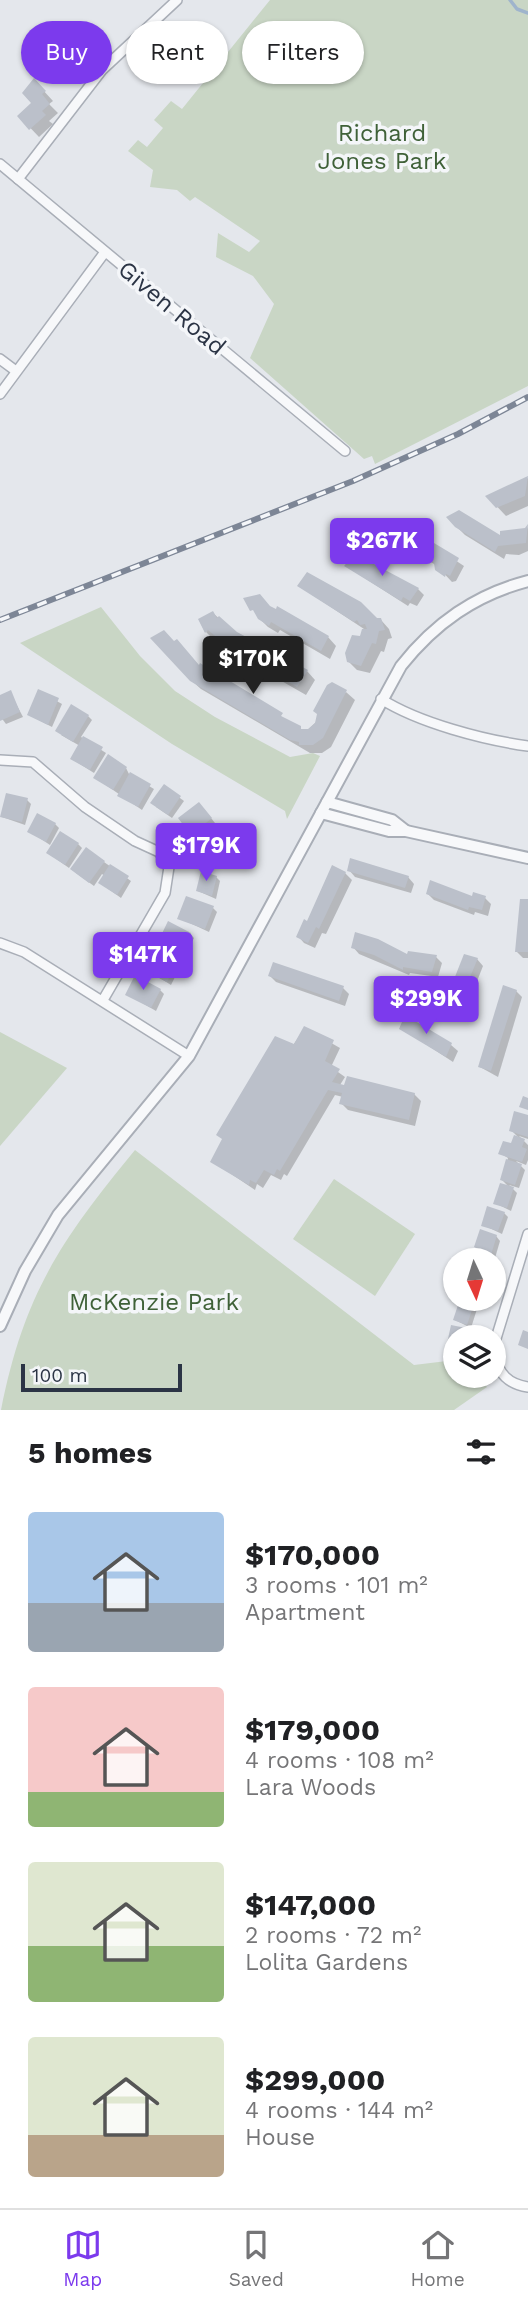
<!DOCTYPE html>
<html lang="en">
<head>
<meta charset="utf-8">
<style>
  :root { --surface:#fff; --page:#f6f6f6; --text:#202124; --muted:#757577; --line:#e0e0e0; --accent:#7c3aed }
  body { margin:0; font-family:"Work Sans",sans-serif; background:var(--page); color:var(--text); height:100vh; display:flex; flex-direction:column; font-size:26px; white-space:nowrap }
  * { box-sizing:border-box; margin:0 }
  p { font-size:23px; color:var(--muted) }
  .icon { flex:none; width:38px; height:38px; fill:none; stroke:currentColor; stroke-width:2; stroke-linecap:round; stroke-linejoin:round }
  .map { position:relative; height:1410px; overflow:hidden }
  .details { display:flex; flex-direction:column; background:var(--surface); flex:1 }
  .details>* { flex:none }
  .guide { position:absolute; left:21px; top:21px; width:486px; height:63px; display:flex; gap:14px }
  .needle { width:46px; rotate:176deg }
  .controls { position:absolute; left:443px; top:1248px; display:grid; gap:14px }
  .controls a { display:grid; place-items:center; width:63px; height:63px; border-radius:50%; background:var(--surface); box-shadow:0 2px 5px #0004; font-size:35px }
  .scale { position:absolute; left:21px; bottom:18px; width:161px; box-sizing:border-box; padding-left:7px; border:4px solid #2b3445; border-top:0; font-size:19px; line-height:24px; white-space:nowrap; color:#2b3445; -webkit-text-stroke:5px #f4f6f9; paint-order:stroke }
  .price { position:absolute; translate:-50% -60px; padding:0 16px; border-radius:7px; background:var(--accent); color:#fff; font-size:23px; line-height:46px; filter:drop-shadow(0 2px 4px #0008) }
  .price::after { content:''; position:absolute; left:50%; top:42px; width:21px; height:16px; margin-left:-10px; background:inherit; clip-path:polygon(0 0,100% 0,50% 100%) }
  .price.selected { background:#222; color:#fff }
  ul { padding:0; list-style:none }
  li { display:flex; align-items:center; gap:21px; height:175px; padding:0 28px }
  li span { display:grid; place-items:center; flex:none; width:196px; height:140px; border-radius:7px; color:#555 }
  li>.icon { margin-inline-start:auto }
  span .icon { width:84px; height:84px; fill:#fffc; stroke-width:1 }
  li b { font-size:30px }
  h2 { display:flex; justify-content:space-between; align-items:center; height:84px; padding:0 28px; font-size:30px }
  .chip { padding:0 24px; border-radius:32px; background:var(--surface); box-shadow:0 2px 5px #0004; font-size:24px; line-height:63px }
  .chip.selected { background:var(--accent); color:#fff }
  .menu { display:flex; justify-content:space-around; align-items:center; height:98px; border-top:2px solid var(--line); background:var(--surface); font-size:19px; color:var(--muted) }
  .menu a { display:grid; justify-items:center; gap:4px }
  .menu .selected { color:var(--accent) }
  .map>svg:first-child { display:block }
</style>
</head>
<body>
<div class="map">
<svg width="528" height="1410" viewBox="0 0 528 1410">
  <rect width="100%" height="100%" fill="#e4e7ec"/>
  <!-- green -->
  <g fill="#c9d6c5">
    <polygon points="270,0 528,0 528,386 375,464 372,456 364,459 250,358 274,304 253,276 216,257 218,233 249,252 260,241 195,197 190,201 177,190 150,187 153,170 128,151 138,140 147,147 163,128 154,120 171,101 182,109"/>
    <polygon points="101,607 140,656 175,691 215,717 290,757 313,753 320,756 287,819 285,811 172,744 20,643"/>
    <polygon points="0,1032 67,1068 0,1146"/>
    <path d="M135 1150 414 1365 455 1360V1376H480L487 1387 454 1410H1C24 1294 61 1240 135 1150Z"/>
    <polygon points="334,1179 415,1234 375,1296 293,1239"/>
  </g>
  <!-- shadow -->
  <g fill="#0003">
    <polygon points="42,89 53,101 49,104 58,113 49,121 53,124 39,137 19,116 34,103"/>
    <polygon points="528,478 528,506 506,516 488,497"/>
    <polygon points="456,526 501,538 527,529 528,526 528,551 519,555 506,554 504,559 465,535"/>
    <polygon points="414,533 464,566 456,581 452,582 436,565 413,552 411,557 392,544"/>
    <polygon points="346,566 418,589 424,595 417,606 410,603 408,606"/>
    <polygon points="299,586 381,620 389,629 392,638 388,639 384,652 381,651 370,673 357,670 348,661 364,629"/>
    <polygon points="273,610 328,637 336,646 330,659 280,630 278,633 268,627 259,618"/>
    <polygon points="213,613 236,634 307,671 315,680 306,695 238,656 218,637 214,640 206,632"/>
    <polygon points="200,667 303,730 308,730 346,692 355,700 331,747 322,753 310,753 201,689 191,680"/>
    <polygon points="39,691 62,704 52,727 29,715"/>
    <polygon points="10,692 23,717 6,724 0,716 0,697"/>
    <polygon points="88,716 92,720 81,737 106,753 94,773 72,759 80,746 61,735"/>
    <polygon points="126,768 129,774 154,789 142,810 100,781"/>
    <polygon points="164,786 184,801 172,818 156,807"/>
    <polygon points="27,800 31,804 25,825 2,817"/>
    <polygon points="203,808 215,823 196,837 192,834"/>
    <polygon points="55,824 59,828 50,845 29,831"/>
    <polygon points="226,829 237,858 213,864 209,860"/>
    <polygon points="78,844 82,848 69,868 48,853"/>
    <polygon points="104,862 131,881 121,898 100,883 105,876 102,874 94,886 76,873"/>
    <polygon points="349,870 408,877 414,884 411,893 355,877"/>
    <polygon points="345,873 352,880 326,934 322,933 315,948 304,943 298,936"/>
    <polygon points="216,877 220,881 216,899 198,891"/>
    <polygon points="428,894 485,898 491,904 488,916 475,912 474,915 434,900"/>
    <polygon points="528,901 528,958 523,958 517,952"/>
    <polygon points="213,908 217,912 209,932 179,918"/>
    <polygon points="190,934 194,938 184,958 159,943"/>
    <polygon points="353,947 408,956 436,957 442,963 438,977 410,973 409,975 359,954"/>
    <polygon points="477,959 483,966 465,1012 454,1008 447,1002"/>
    <polygon points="176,963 180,967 171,985 145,969"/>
    <polygon points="270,976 343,988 349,994 345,1006 276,982"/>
    <polygon points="160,990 164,994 156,1011 127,994"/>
    <polygon points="516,991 522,997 498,1077 480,1067"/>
    <polygon points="305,1028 340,1048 331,1067 345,1077 340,1085 414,1094 421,1101 415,1126 348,1110 341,1103 343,1097 335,1095 287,1176 284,1174 281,1180 271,1175 263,1188 257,1184 255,1190 212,1161"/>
    <polygon points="401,1028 451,1045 458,1051 453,1062"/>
    <polygon points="528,1117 528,1139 519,1136 528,1145 528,1160 526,1165 516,1161 525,1170 519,1188 509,1185 517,1193 511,1211 495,1203 510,1188 502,1180 508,1158 500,1153 521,1140 511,1130"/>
    <polygon points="504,1213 508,1217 502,1234 483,1225"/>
    <polygon points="496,1236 500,1241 495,1258 476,1247"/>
    <polygon points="463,1298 475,1298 474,1303 468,1301 477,1309 471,1328 455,1320 468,1304"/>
    <polygon points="453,1327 469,1334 468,1337 455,1337 455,1352 448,1347"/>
  </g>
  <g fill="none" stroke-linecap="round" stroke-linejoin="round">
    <!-- stream -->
    <polyline stroke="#9fb4cc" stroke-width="3.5" points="510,0 517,9 528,13"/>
  </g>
  <!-- building -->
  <g fill="#bbc0ca">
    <polygon points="34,78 46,91 42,94 50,104 42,111 46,115 29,130 17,116 31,103 22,93"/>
    <polygon points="528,476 525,496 496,508 485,496"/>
    <polygon points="459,510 500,535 500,531 525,528 528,524 526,543 498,546 495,552 455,527 446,517"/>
    <polygon points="414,531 459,558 450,576 446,574 445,577 435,570 434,563 407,547 404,552 389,544"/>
    <polygon points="355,554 419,588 410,601 403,597 401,601 344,566"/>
    <polygon points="307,572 361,602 377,618 381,618 385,630 379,631 376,644 372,643 361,666 347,662 345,653 352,635 360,636 362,629 367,629 365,624 360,625 357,620 354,622 297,586"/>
    <polygon points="260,594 270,606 276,609 277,606 329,636 321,651 271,622 269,626 258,619 253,610 250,611 243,598"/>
    <polygon points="213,611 217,618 219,616 237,632 308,670 297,687 228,647 208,630 205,633 198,619"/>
    <polygon points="164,630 174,641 177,639 199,665 200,663 283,713 281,716 301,726 301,729 308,729 315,723 317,714 313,711 327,685 332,682 347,690 323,738 313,745 299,745 299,742 290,740 190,681 150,638"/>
    <polygon points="38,689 59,698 48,725 27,715"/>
    <polygon points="11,690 20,712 0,721 0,695"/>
    <polygon points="71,704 89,715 73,742 55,731"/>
    <polygon points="83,736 103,747 90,770 70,759"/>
    <polygon points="108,754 127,767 113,790 93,778"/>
    <polygon points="130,772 151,784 138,807 117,796"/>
    <polygon points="164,784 181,796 168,815 150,803"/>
    <polygon points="6,793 28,798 22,822 0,817"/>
    <polygon points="199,802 212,818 191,835 178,818"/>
    <polygon points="37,813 56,823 46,842 27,832"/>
    <polygon points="227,827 234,854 207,861 200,834"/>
    <polygon points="60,831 79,843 65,865 46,853"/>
    <polygon points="86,847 105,861 89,883 70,869"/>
    <polygon points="350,858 409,876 405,888 347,871"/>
    <polygon points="110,864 129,876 117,895 98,883"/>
    <polygon points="332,865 346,872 319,929 316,927 308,943 296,937 304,919 307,921"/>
    <polygon points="201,871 217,876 212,896 196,891"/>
    <polygon points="430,880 472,896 473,892 486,896 482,910 469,907 468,910 426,894"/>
    <polygon points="186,896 214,906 205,929 177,919"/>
    <polygon points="520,899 528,899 528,952 515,952"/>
    <polygon points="168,921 191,933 180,955 157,944"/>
    <polygon points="355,932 378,939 407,954 408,951 437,955 432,972 403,967 403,970 374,955 351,948"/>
    <polygon points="153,949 177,962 167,982 143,970"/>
    <polygon points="464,954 478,958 458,1006 445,1002"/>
    <polygon points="273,962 344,986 339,1001 268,976"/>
    <polygon points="135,975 161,989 151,1008 125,995"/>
    <polygon points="503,985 517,990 491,1071 478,1067"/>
    <polygon points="405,1015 452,1043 446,1057 399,1029"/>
    <polygon points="304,1026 334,1040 325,1061 340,1069 332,1082 344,1085 347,1076 415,1093 409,1120 339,1104 342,1093 328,1090 280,1171 277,1169 274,1175 264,1170 256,1183 250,1180 249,1185 210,1162 222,1139 216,1135 275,1036 294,1044"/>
    <polygon points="523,1096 528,1098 528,1110 519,1107"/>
    <polygon points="514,1111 528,1115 528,1137 509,1131"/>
    <polygon points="514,1135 525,1139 522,1147 527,1149 522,1162 498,1154 503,1141 511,1143"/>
    <polygon points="506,1159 522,1164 515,1185 500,1180"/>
    <polygon points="500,1183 514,1187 507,1208 493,1204"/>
    <polygon points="487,1206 505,1212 498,1231 481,1226"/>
    <polygon points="480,1229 497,1235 491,1255 474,1247"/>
    <polygon points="474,1252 485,1256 484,1260 471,1260"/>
    <polygon points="460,1299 474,1304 467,1325 453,1320"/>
    <polygon points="451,1325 466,1328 464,1337 455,1337 455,1350 446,1348"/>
    <polygon points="523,1330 528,1332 528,1349 518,1345"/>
  </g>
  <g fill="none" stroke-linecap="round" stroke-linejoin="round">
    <defs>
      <g id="minor">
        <polyline points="0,164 345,451"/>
        <polyline points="18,179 102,70 177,0"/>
        <polyline points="0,359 16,371"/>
        <polyline points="0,394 105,252"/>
        <path d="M381 699C419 723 484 740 528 746"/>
        <polyline points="0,760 33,762 85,807 135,841 159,852 169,867 165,893 103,1000"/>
        <polyline points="0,943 24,952 189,1056"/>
        <polyline points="494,1345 528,1234"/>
        <path d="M494 1355C499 1374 508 1384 528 1387"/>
      </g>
      <g id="tertiary">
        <polyline points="327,802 392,820 406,831"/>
        <polyline points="321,813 389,831 406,831 528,858"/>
        <path d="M0 1326 25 1271 58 1215 189 1056 401 666C435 623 475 595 528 581"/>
      </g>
    </defs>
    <!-- minor casing -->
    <use href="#minor" stroke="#a9aeb7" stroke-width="12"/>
    <!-- tertiary casing -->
    <use href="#tertiary" stroke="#a9aeb7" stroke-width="14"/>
    <!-- minor -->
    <use href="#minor" stroke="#f7f8fa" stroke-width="9"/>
    <!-- tertiary -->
    <use href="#tertiary" stroke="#f7f8fa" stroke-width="10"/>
    <defs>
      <polyline id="rail" points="0,620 353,481 458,434 528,397"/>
    </defs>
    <!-- rail casing -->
    <use href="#rail" stroke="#7d8696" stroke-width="6"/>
    <!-- rail -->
    <use href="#rail" stroke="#f4f6f9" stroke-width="3.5" stroke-dasharray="10" stroke-linecap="butt"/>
  </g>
  <g text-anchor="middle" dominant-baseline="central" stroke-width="7" stroke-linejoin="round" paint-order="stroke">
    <!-- park labels -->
    <g font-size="24" fill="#3f6138" stroke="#f4f6f9">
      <text x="382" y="133">Richard<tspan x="382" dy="28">Jones Park</tspan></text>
      <text x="154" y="1302">McKenzie Park</text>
    </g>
    <!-- street labels -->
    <g font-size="24" fill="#2b3445" stroke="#f4f6f9">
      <text transform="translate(172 308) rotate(40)">Given Road</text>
    </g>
  </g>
</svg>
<div class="controls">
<a><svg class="needle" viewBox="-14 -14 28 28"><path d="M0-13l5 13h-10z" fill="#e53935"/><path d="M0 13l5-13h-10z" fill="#757577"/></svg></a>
<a><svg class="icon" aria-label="layers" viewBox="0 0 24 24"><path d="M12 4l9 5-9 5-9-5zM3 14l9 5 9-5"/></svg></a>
</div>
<div class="scale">100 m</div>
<b class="price" style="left:382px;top:578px">$267K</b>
<b class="price selected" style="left:253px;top:696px">$170K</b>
<b class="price" style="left:206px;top:883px">$179K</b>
<b class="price" style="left:143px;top:992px">$147K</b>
<b class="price" style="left:426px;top:1036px">$299K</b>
<div class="guide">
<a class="chip selected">Buy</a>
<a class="chip">Rent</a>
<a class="chip">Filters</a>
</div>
</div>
<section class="details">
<h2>5 homes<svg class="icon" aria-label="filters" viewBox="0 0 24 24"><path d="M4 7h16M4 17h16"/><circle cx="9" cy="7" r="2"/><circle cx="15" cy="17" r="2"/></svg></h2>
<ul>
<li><span style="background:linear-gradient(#a9c7e8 65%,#9aa5b1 0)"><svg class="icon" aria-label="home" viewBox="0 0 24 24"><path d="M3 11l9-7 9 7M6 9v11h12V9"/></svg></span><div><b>$170,000</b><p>3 rooms · 101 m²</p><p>Apartment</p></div></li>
<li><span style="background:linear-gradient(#f6c9c9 75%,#8fb573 0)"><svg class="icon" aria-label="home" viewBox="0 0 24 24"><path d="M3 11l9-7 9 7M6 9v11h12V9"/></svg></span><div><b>$179,000</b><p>4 rooms · 108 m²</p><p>Lara Woods</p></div></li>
<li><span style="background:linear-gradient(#dfe7d0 60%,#8fb573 0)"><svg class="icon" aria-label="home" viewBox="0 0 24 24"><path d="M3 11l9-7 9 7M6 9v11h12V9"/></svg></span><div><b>$147,000</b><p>2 rooms · 72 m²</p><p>Lolita Gardens</p></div></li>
<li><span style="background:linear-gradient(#dfe7d0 70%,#b9a48a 0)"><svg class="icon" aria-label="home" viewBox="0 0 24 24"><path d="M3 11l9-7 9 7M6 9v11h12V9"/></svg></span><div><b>$299,000</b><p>4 rooms · 144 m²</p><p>House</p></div></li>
</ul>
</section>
<nav class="menu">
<a class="selected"><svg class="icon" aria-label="map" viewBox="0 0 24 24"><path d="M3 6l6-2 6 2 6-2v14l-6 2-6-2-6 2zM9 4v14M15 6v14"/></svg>Map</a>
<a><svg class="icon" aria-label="saved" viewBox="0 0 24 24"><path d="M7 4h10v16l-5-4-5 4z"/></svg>Saved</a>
<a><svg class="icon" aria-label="home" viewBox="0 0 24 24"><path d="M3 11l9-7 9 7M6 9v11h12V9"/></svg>Home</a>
</nav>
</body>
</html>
